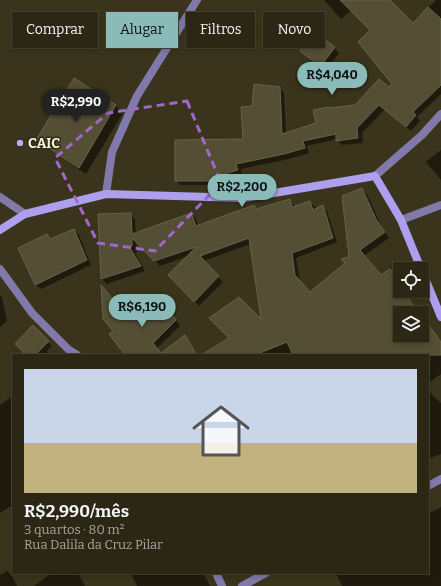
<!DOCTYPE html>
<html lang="pt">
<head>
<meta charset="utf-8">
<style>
  :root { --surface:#2b2714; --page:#373322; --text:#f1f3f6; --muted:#a6a5a0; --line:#474434; --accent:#8bbbb9 }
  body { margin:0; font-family:Bitter,serif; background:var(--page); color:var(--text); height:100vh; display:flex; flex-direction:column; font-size:15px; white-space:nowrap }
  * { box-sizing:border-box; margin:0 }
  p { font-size:13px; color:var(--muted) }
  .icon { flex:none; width:22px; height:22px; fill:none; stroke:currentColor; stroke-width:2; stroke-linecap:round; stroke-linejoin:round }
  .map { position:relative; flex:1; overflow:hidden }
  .panel { position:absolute; left:12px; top:354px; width:417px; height:220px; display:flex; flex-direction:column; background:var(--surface); border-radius:0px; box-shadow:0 2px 6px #0003,0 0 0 1px var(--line) }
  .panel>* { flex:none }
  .banner { position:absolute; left:12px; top:12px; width:417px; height:36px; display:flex; gap:8px }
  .buttons { position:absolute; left:393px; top:262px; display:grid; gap:8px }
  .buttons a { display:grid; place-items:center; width:36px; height:36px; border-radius:0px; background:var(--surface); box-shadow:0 2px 6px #0003,0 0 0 1px var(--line); font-size:20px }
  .price { position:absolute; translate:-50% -34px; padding:0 9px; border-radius:14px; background:var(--accent); color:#111; font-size:13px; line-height:26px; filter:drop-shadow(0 1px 2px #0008) }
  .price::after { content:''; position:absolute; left:50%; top:24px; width:12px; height:9px; margin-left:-6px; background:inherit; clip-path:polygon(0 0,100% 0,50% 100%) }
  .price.on { background:#222; color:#fff }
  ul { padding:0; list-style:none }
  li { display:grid; align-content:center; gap:8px; height:212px; padding:0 12px }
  li span { display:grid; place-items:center; height:124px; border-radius:0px; color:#555 }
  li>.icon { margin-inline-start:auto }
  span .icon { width:72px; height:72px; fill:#fffc; stroke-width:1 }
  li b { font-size:17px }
  .chip { padding:0 14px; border-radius:0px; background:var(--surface); box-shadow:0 2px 6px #0003,0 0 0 1px var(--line); font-size:14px; line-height:36px }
  .chip.on { background:var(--accent); color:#111 }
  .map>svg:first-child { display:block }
</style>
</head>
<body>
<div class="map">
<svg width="441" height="586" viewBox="0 0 441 586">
  <rect width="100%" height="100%" fill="#39341b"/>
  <!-- shadow -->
  <g fill="#0007">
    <polygon points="324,0 389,0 413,24 436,0 441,0 441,94 417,117 420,121 411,131 385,109 362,133 363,143 342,145 337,139 307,146 309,153 289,159 241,169 242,175 220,182 220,185 180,185 176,180 244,140 253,107 280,88 284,93 286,133 318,124 329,109 355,106 389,88 393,84 372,30 352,10 341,19"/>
    <polygon points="313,41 334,48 339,53 326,70 307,56 301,51"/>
    <polygon points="74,79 116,106 123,113 86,174 44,146 37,140"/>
    <polygon points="441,150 441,180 426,162"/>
    <polygon points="362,189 367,194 381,225 389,238 365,255 382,276 390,270 395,275 400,283 400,291 405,291 414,306 421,313 400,313 400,335 422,335 422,314 441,342 441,374 428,383 428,355 205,355 263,322 251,244 203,261 223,282 199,306 169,275 188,256 160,266 136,242 137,252 135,253 145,271 107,284 102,279 99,215 130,214 135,219 136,233 191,214 196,219 198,226 254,206 257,209 289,200 294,205 295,207 310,202 315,207 316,210 322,206 327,211 337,242 296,258 300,281 310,293 346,263 350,258"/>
    <polygon points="74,230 79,235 91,265 41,289 36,285 19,248 47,235 51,239"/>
    <polygon points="0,295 2,297 7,321 0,327"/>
    <polygon points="159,295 164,300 180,326 157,348 162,354 185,337 190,342 198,355 127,355 129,319"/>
    <polygon points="33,327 52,346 47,351 50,355 27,355"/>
    <polygon points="428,391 441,403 441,454 428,459"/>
    <polygon points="13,396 13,505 0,513 0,405"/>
    <polygon points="441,507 441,586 342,586 336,573 428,573 428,514"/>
    <polygon points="7,571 12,576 17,586 0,586 0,575"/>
    <polygon points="52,573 78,573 85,586 34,586"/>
    <polygon points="131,573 203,573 210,586 137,586"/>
  </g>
  <!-- building -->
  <g fill="#534e34" stroke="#686248">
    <polygon points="340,0 390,0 413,23 428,7 441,19 441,85 413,112 416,115 406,127 379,105 357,128 358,138 336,141 336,134 303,141 305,148 284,154 236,164 238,170 215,177 215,181 175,181 175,140 243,139 241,107 252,106 254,84 280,87 282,134 316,123 313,110 329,107 329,108 355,105 379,79 389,87 392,84 358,42 370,30"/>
    <polygon points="295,27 312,40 317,34 335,47 321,66 301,52"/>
    <polygon points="74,78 116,105 79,168 36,140"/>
    <polygon points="362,188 376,219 385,232 360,250 381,275 390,269 400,284 400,291 404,291 418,313 400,313 400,335 422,335 422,315 441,342 441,355 293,355 287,342 255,355 201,355 229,338 209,318 239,297 261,319 249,238 200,256 219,276 194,302 168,275 196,247 154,261 132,238 132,246 130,248 141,266 101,279 98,214 131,213 132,234 191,213 196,226 254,205 256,209 290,199 292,207 310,201 313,210 323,205 333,238 292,253 295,275 310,292 345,263 341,259 349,257 342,196"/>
    <polygon points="74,229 87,260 35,285 18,248 47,234 50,239"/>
    <polygon points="101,285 129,318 159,294 176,320 153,343 161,353 185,335 197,355 125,355 109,334 113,331 103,319"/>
    <polygon points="33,325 49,341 35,355 26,355 15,344"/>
  </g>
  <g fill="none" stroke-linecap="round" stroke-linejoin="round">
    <!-- lane -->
    <polyline stroke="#8179aa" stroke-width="8" points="0,197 25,214"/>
    <!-- street -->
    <g stroke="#8179aa" stroke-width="8">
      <polyline points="375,176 422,135 441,114"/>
      <polyline points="106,194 112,152 137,96 197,0"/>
      <polyline points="401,220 441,205"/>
      <polyline points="0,269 32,313 69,350 77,355"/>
      <polyline points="428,486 441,479"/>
      <polyline points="216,573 222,586"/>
      <polyline points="242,586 266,573"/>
    </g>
    <!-- secondary -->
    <g stroke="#ad9fed" stroke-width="8">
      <polyline points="0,230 25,214 106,194 244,198 375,176 401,220 421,269"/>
      <polyline points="422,271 441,317"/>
    </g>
  </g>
  <!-- marked area -->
  <path fill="none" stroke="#a068ca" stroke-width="3" stroke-dasharray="8 5" stroke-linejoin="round" d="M187 101 221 183 155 251 98 243 55 158 108 113Z"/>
  <!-- markers -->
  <circle fill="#b8abf7" stroke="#2f2a11" stroke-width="1.5" cx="20" cy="143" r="4"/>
  <g text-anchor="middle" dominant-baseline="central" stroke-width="3" stroke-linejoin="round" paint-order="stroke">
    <!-- poi labels -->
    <g font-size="14" font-weight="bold" fill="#f5f3e3" stroke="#2f2a11" text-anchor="start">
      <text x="28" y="143">CAIC</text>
    </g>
  </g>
</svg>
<div class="buttons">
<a><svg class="icon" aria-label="locate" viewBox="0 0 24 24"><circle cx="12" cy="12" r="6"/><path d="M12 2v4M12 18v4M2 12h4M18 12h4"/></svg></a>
<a><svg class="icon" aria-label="layers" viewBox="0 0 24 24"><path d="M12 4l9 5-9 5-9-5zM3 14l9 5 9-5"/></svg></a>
</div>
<b class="price" style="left:332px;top:96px">R$4,040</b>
<b class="price on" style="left:76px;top:123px">R$2,990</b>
<b class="price" style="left:242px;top:208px">R$2,200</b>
<b class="price" style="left:142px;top:328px">R$6,190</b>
<div class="banner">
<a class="chip">Comprar</a>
<a class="chip on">Alugar</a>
<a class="chip">Filtros</a>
<a class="chip">Novo</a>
</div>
<section class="panel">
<ul>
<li><span style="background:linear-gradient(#c9d6e8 60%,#c2b280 0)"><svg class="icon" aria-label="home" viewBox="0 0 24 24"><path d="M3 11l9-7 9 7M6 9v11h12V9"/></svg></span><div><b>R$2,990/mês</b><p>3 quartos · 80 m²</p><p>Rua Dalila da Cruz Pilar</p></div></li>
</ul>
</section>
</div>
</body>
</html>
